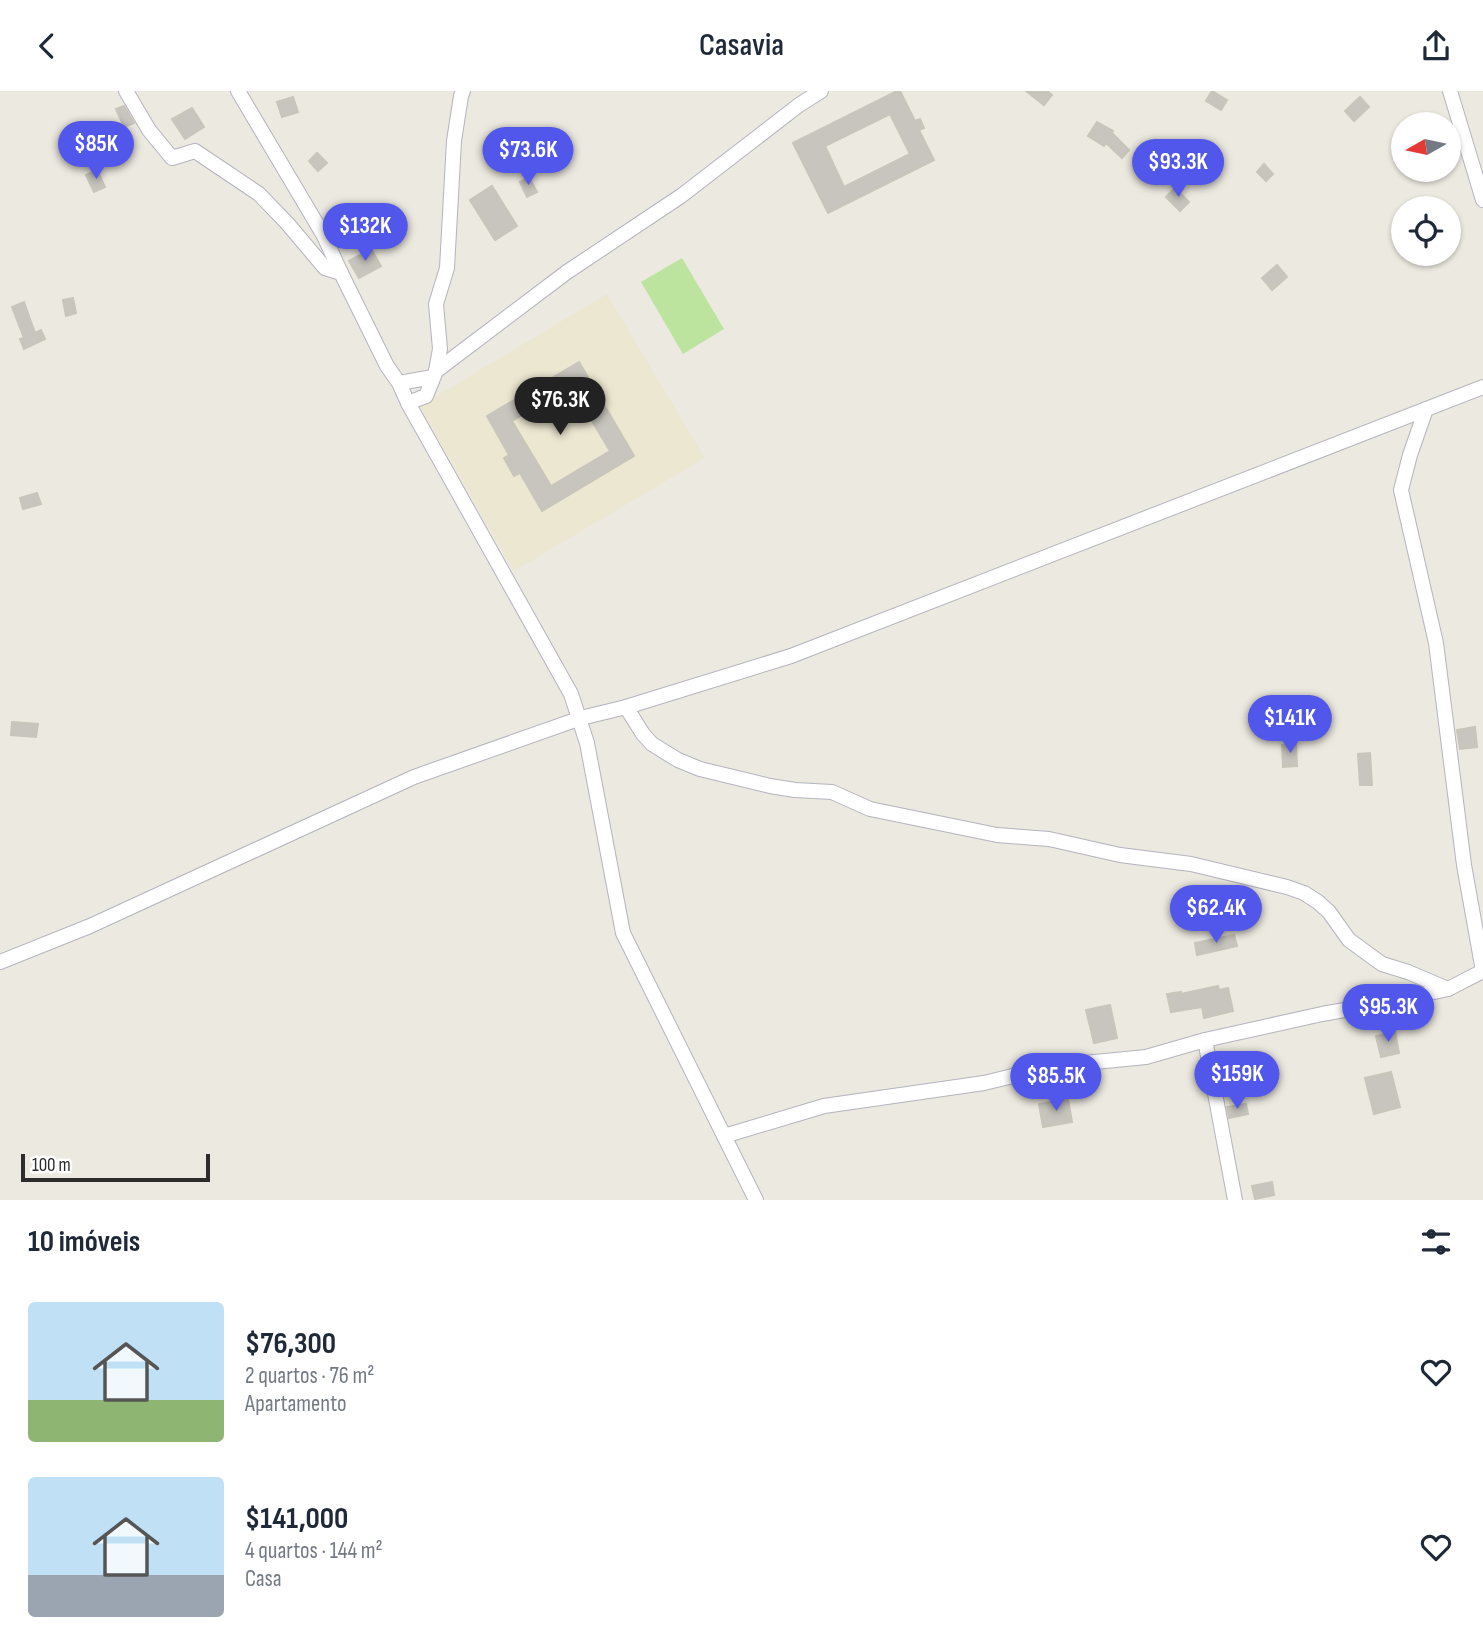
<!DOCTYPE html>
<html lang="pt">
<head>
<meta charset="utf-8">
<style>
  :root { --surface:#fff; --page:#f2f2f3; --text:#1f2937; --muted:#747a83; --accent:#5057ea }
  body { margin:0; font-family:"Sofia Sans Condensed",sans-serif; background:var(--page); color:var(--text); height:100vh; display:flex; flex-direction:column; font-size:26px; white-space:nowrap }
  * { box-sizing:border-box; margin:0 }
  p { font-size:23px; color:var(--muted) }
  .icon { flex:none; width:38px; height:38px; fill:none; stroke:currentColor; stroke-width:2; stroke-linecap:round; stroke-linejoin:round }
  .map { position:relative; height:1109px; overflow:hidden }
  .sheet { display:flex; flex-direction:column; background:var(--surface); flex:1 }
  .sheet>* { flex:none }
  .needle { width:46px; rotate:261deg }
  .buttons { position:absolute; left:1391px; top:21px; display:grid; gap:14px }
  .buttons a { display:grid; place-items:center; width:70px; height:70px; border-radius:50%; background:var(--surface); box-shadow:0 2px 5px #0004; font-size:35px }
  .scale { position:absolute; left:21px; bottom:18px; width:189px; box-sizing:border-box; padding-left:7px; border:4px solid #2c2c2c; border-top:0; font-size:19px; line-height:24px; white-space:nowrap; color:#2c2c2c; -webkit-text-stroke:5px #fff; paint-order:stroke }
  .price { position:absolute; translate:-50% -60px; padding:0 16px; border-radius:24px; background:var(--accent); color:#fff; font-size:23px; line-height:46px; filter:drop-shadow(0 2px 4px #0008) }
  .price::after { content:''; position:absolute; left:50%; top:42px; width:21px; height:16px; margin-left:-10px; background:inherit; clip-path:polygon(0 0,100% 0,50% 100%) }
  .price.current { background:#222; color:#fff }
  ul { padding:0; list-style:none }
  li { display:flex; align-items:center; gap:21px; height:175px; padding:0 28px }
  li span { display:grid; place-items:center; flex:none; width:196px; height:140px; border-radius:7px; color:#555 }
  li>.icon { margin-inline-start:auto }
  span .icon { width:84px; height:84px; fill:#fffc; stroke-width:1 }
  li b { font-size:30px }
  h2 { display:flex; justify-content:space-between; align-items:center; height:84px; padding:0 28px; font-size:30px }
  header { display:flex; justify-content:space-between; align-items:center; height:91px; padding:0 28px; background:var(--surface); font-size:32px; font-weight:600 }
  .map>svg:first-child { display:block }
</style>
</head>
<body>
<header><svg class="icon" aria-label="back" viewBox="0 0 24 24"><path d="M15 5l-7 7 7 7"/></svg>Casavia<svg class="icon" aria-label="share" viewBox="0 0 24 24"><path d="M12 15V3M7 8l5-5 5 5M5 13v7h14v-7"/></svg></header>
<div class="map">
<svg width="1483" height="1109" viewBox="0 0 1483 1109">
  <rect width="100%" height="100%" fill="#ece9e0"/>
  <!-- education -->
  <polygon fill="#ece7d1" points="607,203 705,367 514,480 420,315"/>
  <!-- pitch -->
  <polygon fill="#bde49f" points="682,167 724,238 683,263 641,191"/>
  <!-- building -->
  <g fill="#c8c5bf" stroke="#c8c5ba" stroke-width="2" fill-rule="evenodd">
    <path d="M897 0H900L915 30 920 28 924 37 919 39 934 69 828 122 793 52ZM890 23 910 63 844 96 825 55Z"/>
    <polygon points="1026,0 1047,0 1052,4 1044,14"/>
    <polygon points="1212,0 1227,9 1221,19 1206,10"/>
    <polygon points="293,6 298,21 282,26 277,11"/>
    <polygon points="1360,6 1369,16 1354,30 1345,20"/>
    <polygon points="124,15 134,32 124,36 116,18"/>
    <polygon points="192,17 204,36 185,48 172,28"/>
    <polygon points="1097,31 1113,40 1112,42 1129,59 1122,67 1106,52 1104,55 1088,45"/>
    <polygon points="317,62 327,72 318,80 309,70"/>
    <polygon points="1264,73 1273,83 1266,90 1257,81"/>
    <polygon points="97,79 105,96 94,101 86,84"/>
    <polygon points="529,86 537,101 527,106 520,91"/>
    <polygon points="492,95 517,135 495,149 470,109"/>
    <polygon points="1175,97 1189,111 1180,120 1166,106"/>
    <polygon points="344,118 353,138 335,147 326,127"/>
    <polygon points="371,158 381,175 359,187 349,170"/>
    <polygon points="1277,174 1287,186 1272,199 1262,187"/>
    <polygon points="73,207 76,222 66,225 63,209"/>
    <polygon points="24,211 35,242 41,239 45,248 24,258 20,248 24,247 12,216"/>
    <path d="M579 271 634 365 542 420 520 382 514 385 504 367 509 364 487 325ZM571 295 610 360 551 395 512 330Z"/>
    <polygon points="37,402 41,413 23,418 20,407"/>
    <polygon points="12,631 38,633 36,646 11,644"/>
    <polygon points="1475,636 1477,656 1460,658 1457,639"/>
    <polygon points="1296,653 1297,675 1283,676 1282,654"/>
    <polygon points="1370,662 1372,694 1360,694 1358,663"/>
    <polygon points="1234,844 1237,855 1197,864 1195,852"/>
    <polygon points="1218,895 1219,899 1228,897 1233,920 1204,927 1202,916 1171,921 1167,903 1181,901 1181,903"/>
    <polygon points="1110,914 1117,947 1094,952 1086,919"/>
    <polygon points="1395,941 1399,962 1381,966 1376,945"/>
    <polygon points="1391,981 1400,1016 1374,1023 1365,987"/>
    <polygon points="1068,1008 1072,1031 1043,1036 1039,1013"/>
    <polygon points="1246,1013 1248,1023 1229,1027 1227,1016"/>
    <polygon points="1272,1091 1274,1104 1255,1108 1252,1095"/>
  </g>
  <g fill="none" stroke-linecap="round" stroke-linejoin="round">
    <defs>
      <g id="minor">
        <polyline points="126,0 149,39 172,67 195,60 259,103 287,132 325,177 341,182 387,275 399,292 408,312 571,603 587,652 623,842 756,1109"/>
        <polyline points="238,0 324,145 341,182"/>
        <polyline points="1450,0 1483,109"/>
        <polyline points="436,280 567,181 681,105 799,14 821,0"/>
        <polyline points="399,292 433,286"/>
        <polyline points="408,312 426,305 436,280 440,258 436,213 447,177 454,50 461,5 463,0"/>
        <polyline points="626,616 643,643 652,653 678,669 700,678 770,695 795,699 832,701 870,718 997,744 1049,748 1120,764 1191,773 1287,796 1304,802 1318,811 1329,821 1349,849 1382,873 1408,881 1448,898 1483,880 1464,774 1436,552 1401,399 1410,364 1426,318"/>
        <polyline points="0,871 90,835 414,686 581,627 626,616 791,565 1483,296"/>
        <polyline points="1205,949 1235,1109"/>
        <polyline points="724,1045 824,1015 984,992 1054,975 1146,966 1205,949 1322,923 1379,913 1448,898"/>
      </g>
    </defs>
    <!-- minor casing -->
    <use href="#minor" stroke="#b3b4be" stroke-width="16"/>
    <!-- minor -->
    <use href="#minor" stroke="#fff" stroke-width="14"/>
  </g>
</svg>
<div class="buttons">
<a><svg class="needle" viewBox="-14 -14 28 28"><path d="M0-13l5 13h-10z" fill="#e53935"/><path d="M0 13l5-13h-10z" fill="#747a83"/></svg></a>
<a><svg class="icon" aria-label="locate" viewBox="0 0 24 24"><circle cx="12" cy="12" r="6"/><path d="M12 2v4M12 18v4M2 12h4M18 12h4"/></svg></a>
</div>
<div class="scale">100 m</div>
<b class="price" style="left:96px;top:90px">$85K</b>
<b class="price" style="left:528px;top:96px">$73.6K</b>
<b class="price" style="left:1178px;top:108px">$93.3K</b>
<b class="price" style="left:365px;top:172px">$132K</b>
<b class="price current" style="left:560px;top:346px">$76.3K</b>
<b class="price" style="left:1290px;top:664px">$141K</b>
<b class="price" style="left:1216px;top:854px">$62.4K</b>
<b class="price" style="left:1388px;top:953px">$95.3K</b>
<b class="price" style="left:1237px;top:1020px">$159K</b>
<b class="price" style="left:1056px;top:1022px">$85.5K</b>
</div>
<section class="sheet">
<h2>10 imóveis<svg class="icon" aria-label="filters" viewBox="0 0 24 24"><path d="M4 7h16M4 17h16"/><circle cx="9" cy="7" r="2"/><circle cx="15" cy="17" r="2"/></svg></h2>
<ul>
<li><span style="background:linear-gradient(#bfe0f5 70%,#8fb573 0)"><svg class="icon" aria-label="home" viewBox="0 0 24 24"><path d="M3 11l9-7 9 7M6 9v11h12V9"/></svg></span><div><b>$76,300</b><p>2 quartos · 76 m²</p><p>Apartamento</p></div><svg class="icon" aria-label="heart" viewBox="0 0 24 24"><path d="M12 20l-8-8c-3-5 5-10 8-4 3-6 11-1 8 4z"/></svg></li>
<li><span style="background:linear-gradient(#bfe0f5 70%,#9aa5b1 0)"><svg class="icon" aria-label="home" viewBox="0 0 24 24"><path d="M3 11l9-7 9 7M6 9v11h12V9"/></svg></span><div><b>$141,000</b><p>4 quartos · 144 m²</p><p>Casa</p></div><svg class="icon" aria-label="heart" viewBox="0 0 24 24"><path d="M12 20l-8-8c-3-5 5-10 8-4 3-6 11-1 8 4z"/></svg></li>
</ul>
</section>
</body>
</html>
